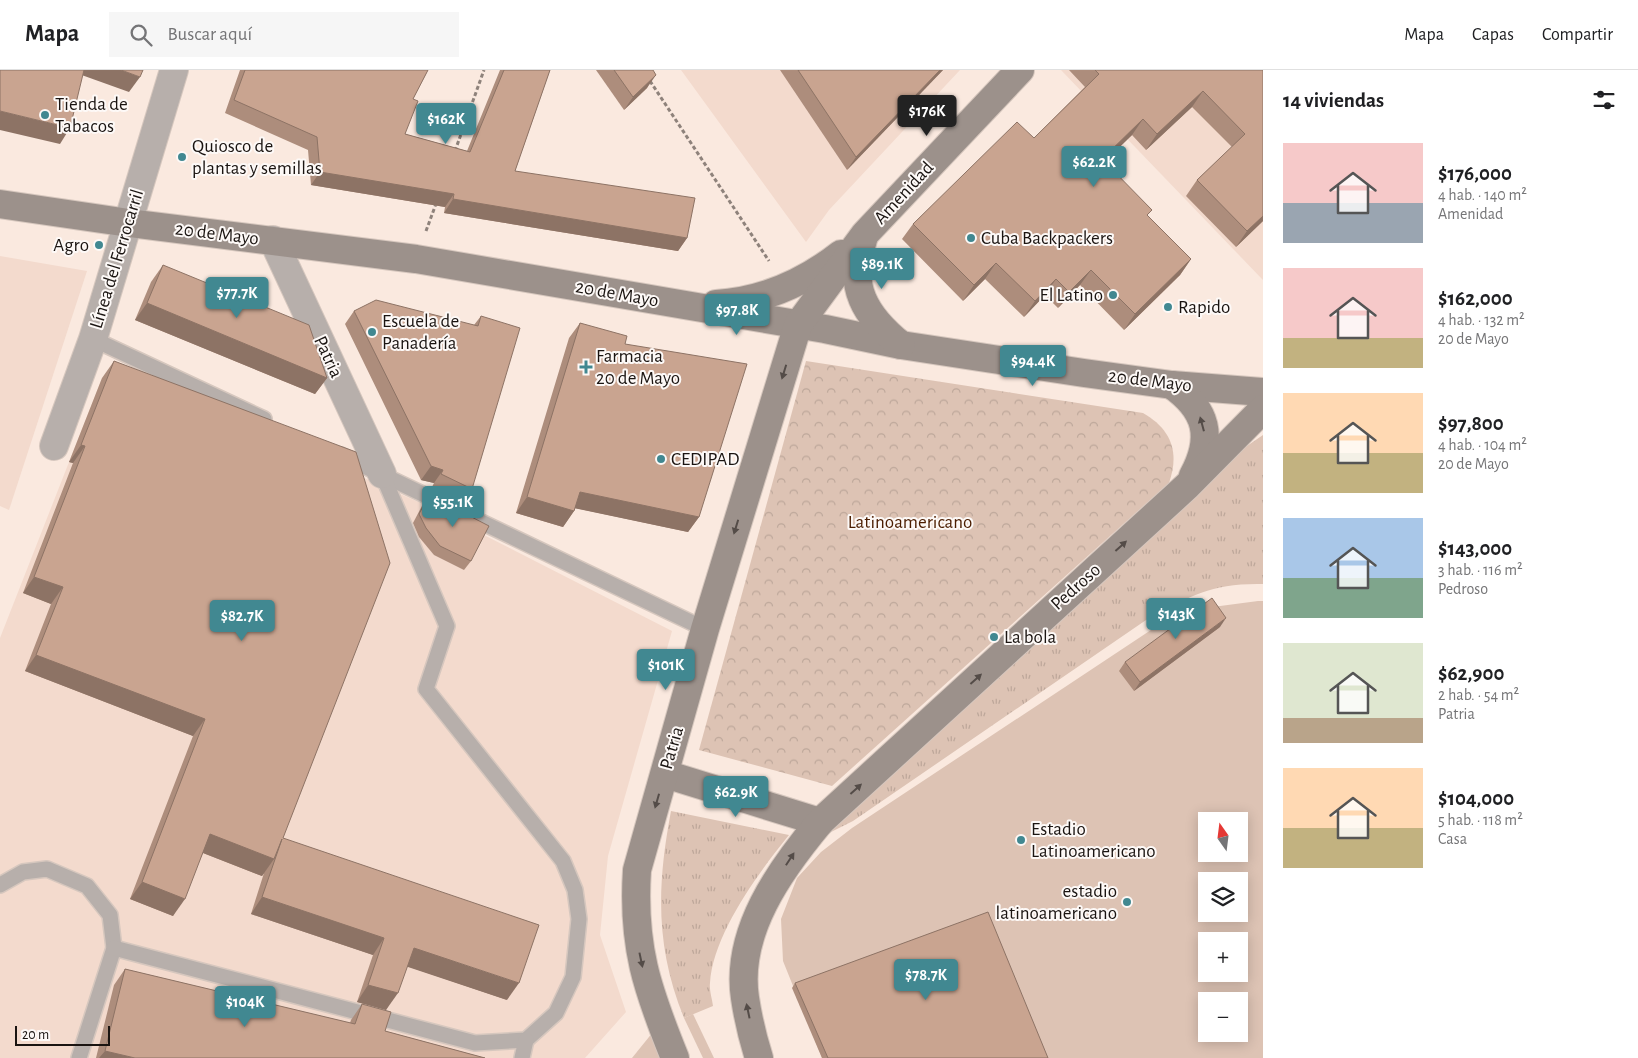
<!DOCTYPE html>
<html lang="es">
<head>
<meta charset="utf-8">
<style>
  :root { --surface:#fff; --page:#f6f6f6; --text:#202124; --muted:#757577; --line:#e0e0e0; --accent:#418891 }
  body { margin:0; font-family:"Alegreya Sans",sans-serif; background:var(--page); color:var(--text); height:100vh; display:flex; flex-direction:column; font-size:19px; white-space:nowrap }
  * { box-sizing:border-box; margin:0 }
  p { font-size:16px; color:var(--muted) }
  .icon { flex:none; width:28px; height:28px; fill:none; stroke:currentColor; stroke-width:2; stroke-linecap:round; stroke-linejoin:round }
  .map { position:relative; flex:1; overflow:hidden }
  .panel { display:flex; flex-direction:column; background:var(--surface); width:375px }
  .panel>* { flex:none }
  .needle { width:32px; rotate:346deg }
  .controls { position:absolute; left:1198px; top:742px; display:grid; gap:10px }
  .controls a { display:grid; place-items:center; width:50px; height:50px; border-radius:0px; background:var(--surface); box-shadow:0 2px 12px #0003; font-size:25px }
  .scale { position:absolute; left:15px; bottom:12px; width:95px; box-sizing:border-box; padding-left:5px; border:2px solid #1a1411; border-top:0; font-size:14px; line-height:18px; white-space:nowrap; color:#1a1411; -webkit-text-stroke:4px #fdf9f7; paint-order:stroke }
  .price { position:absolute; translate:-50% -42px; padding:0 11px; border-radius:5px; background:var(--accent); color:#fff; font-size:16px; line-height:32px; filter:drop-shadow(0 1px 2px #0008) }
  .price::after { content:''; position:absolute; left:50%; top:30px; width:15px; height:11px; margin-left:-8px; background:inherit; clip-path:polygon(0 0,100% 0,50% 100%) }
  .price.selected { background:#222; color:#fff }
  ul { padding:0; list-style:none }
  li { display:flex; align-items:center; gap:15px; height:125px; padding:0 20px }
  li span { display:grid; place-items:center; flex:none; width:140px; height:100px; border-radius:0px; color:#555 }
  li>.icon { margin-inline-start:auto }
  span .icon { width:60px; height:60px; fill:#fffc; stroke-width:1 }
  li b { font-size:21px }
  h2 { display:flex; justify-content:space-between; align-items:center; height:60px; padding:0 20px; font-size:21px }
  header { display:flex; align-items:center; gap:30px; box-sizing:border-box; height:70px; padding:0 25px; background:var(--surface); border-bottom:1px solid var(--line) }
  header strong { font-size:24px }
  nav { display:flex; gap:28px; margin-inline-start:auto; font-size:18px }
  .search { width:350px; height:45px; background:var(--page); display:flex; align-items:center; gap:12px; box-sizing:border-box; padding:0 18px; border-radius:0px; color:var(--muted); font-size:19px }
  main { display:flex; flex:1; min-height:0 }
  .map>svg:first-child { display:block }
</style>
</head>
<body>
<header>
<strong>Mapa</strong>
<div class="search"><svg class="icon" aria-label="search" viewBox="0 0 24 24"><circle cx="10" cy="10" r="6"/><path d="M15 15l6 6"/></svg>Buscar aquí</div>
<nav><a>Mapa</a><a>Capas</a><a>Compartir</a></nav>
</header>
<main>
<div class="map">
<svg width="1263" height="988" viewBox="0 0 1263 988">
  <defs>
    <pattern id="grass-tufts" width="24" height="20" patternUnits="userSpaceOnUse" patternTransform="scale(1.25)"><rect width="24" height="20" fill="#ddc3b4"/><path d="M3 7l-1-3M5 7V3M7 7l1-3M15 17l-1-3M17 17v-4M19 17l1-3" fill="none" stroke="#bda79a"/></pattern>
    <pattern id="park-crowns" width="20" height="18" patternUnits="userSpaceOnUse" patternTransform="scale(1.25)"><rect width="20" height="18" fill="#ddc3b4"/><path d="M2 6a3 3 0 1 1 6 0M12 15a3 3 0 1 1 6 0" fill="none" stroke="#bda79a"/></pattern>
  </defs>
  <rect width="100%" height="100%" fill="#fae9df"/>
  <!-- built -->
  <g fill="#f3dacd">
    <polygon points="681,0 960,0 829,140 806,172"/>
    <polygon points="1061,0 1263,0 1263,210"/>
    <polygon points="0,186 87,201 9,440 0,436"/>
    <polygon points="102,308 344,399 423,434 672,561 608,786 600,865 626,942 585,988 0,988 0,568"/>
  </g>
  <!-- grass -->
  <g fill="url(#grass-tufts)">
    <path d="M1263 365V514C1212 513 1193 525 1149 548L853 751 823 766 834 748 1244 378Z"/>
    <path d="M671 741 789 765C759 802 713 864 710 913 709 920 712 928 713 936L684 948C655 877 657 815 671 741Z"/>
  </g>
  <!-- park -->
  <path fill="url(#park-crowns)" d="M806 291 1143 343C1171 359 1180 382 1169 413L832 716 699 680Z"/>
  <!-- garden -->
  <g fill="#ddc3b4" fill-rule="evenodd">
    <path d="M1258 531H1263V988H822L783 891 781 849 797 808 821 782 852 758 1157 556 1205 538ZM1206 751H1239V784H1206ZM1206 811H1239V844H1206ZM1206 871H1239V904H1206ZM1206 931H1239V964H1206Z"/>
    <polygon points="693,944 714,988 703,988 684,948"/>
    <polygon points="653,962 665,988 632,988"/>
  </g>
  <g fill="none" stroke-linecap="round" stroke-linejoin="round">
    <defs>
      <g id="lane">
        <polyline points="93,269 264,349"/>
        <polyline points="341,385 705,559"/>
        <polyline points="0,815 23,802 47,799 87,816 110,845 114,878 79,988"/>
        <polyline points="114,878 475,973 526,970 556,943 573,907 579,849 575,820 563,791 426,619 447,556 382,404"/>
        <polyline points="522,988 526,970"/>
      </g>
      <g id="street">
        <polyline points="273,170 382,404"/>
        <polyline points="54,376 93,269 174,0"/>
      </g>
      <g id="secondary">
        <polyline points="0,134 129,153 416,189 825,259 901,275 1084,303 1172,315 1263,322"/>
        <path d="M863 170C847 216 865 246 901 275"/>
        <path d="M716 234C763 231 804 213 841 184"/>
        <path d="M1172 315C1207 340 1214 367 1193 406"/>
        <polyline points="665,704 820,752"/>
        <path d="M675 988C647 919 632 876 637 800L705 559 798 255 865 164 1020 0"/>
        <path d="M759 988C753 969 748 948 745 928 735 862 780 800 820 752L1187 416 1263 339"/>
      </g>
    </defs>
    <!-- lane casing -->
    <use href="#lane" stroke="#d6c7be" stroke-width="18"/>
    <!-- street casing -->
    <use href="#street" stroke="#d6c7be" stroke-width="30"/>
    <!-- secondary casing -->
    <use href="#secondary" stroke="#d6c7be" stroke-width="30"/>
    <!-- path -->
    <g stroke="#8e827b" stroke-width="3" stroke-dasharray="4 2.5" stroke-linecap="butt">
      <polyline points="650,11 769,191"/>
      <polyline points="455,81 484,0"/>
      <polyline points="426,161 437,131"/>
    </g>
    <!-- lane -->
    <use href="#lane" stroke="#b7afab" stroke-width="15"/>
    <!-- street -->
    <use href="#street" stroke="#b7afab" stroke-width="28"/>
    <!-- secondary -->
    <use href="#secondary" stroke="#9c918b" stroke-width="28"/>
  </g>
  <!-- wall -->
  <g fill="#ad8d7c">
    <polygon points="240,0 428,0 413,29 405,64 467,81 500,0 550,0 515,101 687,168 678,181 444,143 445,137 311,115 308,80 225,43"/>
    <polygon points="596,0 653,0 647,18 624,40"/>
    <polygon points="780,0 943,0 847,100"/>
    <polygon points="1069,0 1263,0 1263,151 1236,177 1186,126 1197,110 1232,77 1192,37 1146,80 1132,65 1104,92 1148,146 1191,189 1180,205 1124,260 1080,215 1058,238 1045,225 1024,247 985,209 963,231 902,169 913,154 1034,68 1085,17"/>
    <polygon points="163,195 327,308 315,324 135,250 151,212"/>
    <polygon points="354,241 474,255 481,246 472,419 463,432 432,417 434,413 421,410 345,254"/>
    <polygon points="580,253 625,274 699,447 688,462 575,438 574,441 563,457 516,443 569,268"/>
    <polygon points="114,291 283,768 507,930 407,896 386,940 357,932 373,885 251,844 264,803 262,806 203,783 173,846 130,829 193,666 25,601 51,534 23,523 73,393 69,392 102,308"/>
    <polygon points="429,425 471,491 464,500 434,485 419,467 413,453 423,434"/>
    <polygon points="1220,557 1134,621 1119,601 1125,592"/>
    <polygon points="125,899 350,953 351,950 362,934 385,961 485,988 96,988 114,915"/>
    <polygon points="795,913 1048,988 822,988 792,918"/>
  </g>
  <!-- shaded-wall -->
  <g fill="#8d7365">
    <polygon points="79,0 121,0 140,7 129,22 76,3"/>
    <polygon points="940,0 943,0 847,100 856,87"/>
    <polygon points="656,5 647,18 624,40 633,27"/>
    <polygon points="1203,21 1192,37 1146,80 1157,64"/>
    <polygon points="0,41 70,58 60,74 0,60"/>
    <polygon points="1143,49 1132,65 1091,105 1102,89"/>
    <polygon points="320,102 454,124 445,137 311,115"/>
    <polygon points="453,129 687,168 678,181 444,143"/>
    <polygon points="1263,146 1263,151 1236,177 1247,161"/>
    <polygon points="1191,189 1180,205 1124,260 1135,244"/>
    <polygon points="996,193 985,209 963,231 974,215"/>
    <polygon points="1091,200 1080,215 1058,238 1069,222"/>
    <polygon points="1056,209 1045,225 1024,247 1035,231"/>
    <polygon points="147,233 327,308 315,324 135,250"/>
    <polygon points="81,375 85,376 73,393 69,392"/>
    <polygon points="431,396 443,400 434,413 421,410"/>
    <polygon points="580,422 699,447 688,462 569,437"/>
    <polygon points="527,427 574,441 563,457 516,443"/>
    <polygon points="34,507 63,517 51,534 23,523"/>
    <polygon points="1226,548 1220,557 1134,621 1140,612"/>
    <polygon points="36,585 205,649 193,666 25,601"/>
    <polygon points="210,764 274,789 262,806 198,781"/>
    <polygon points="142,812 185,829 173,846 130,829"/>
    <polygon points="262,827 384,868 373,885 251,844"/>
    <polygon points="414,878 519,913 507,930 402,895"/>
    <polygon points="368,915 398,923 386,940 357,932"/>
    <polygon points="105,981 135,988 99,988"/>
  </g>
  <!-- building -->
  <g fill="#c9a490" stroke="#8d7365">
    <polygon points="0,0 84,0 70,58 0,41"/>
    <polygon points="121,0 143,0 140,7"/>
    <polygon points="245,0 428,0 413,29 418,31 405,64 470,82 504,0 550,0 515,101 695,128 687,168 453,129 454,124 320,102 317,67 234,30"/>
    <polygon points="614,0 653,0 656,5 633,27"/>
    <polygon points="798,0 940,0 856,87"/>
    <polygon points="1095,0 1263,0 1263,146 1247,161 1197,110 1245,64 1203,21 1157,64 1143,49 1102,89 1152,140 1147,145 1191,189 1135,244 1091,200 1069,222 1056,209 1035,231 996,193 974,215 913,154 1017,52 1034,68 1099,4"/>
    <polygon points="163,195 309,255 327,308 147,233"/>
    <polygon points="376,230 478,256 481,246 520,258 472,419 441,404 443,400 431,396 354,241"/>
    <polygon points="580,253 627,266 625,274 747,294 699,447 580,422 574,441 527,427"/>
    <polygon points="114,291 356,382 390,493 283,768 539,855 519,913 414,878 398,923 368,915 384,868 262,827 282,769 274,789 210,764 185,829 142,812 205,649 36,585 63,517 34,507 85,376 81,375"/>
    <polygon points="429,425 489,456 471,491 440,476 426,458 419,444"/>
    <polygon points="1212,528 1226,548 1140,612 1125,592"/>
    <polygon points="988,842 1048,988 828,988 795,913"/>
    <polygon points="125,899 355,954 362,934 391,942 385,961 485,988 135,988 105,981"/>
  </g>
  <!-- one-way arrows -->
  <defs><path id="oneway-solid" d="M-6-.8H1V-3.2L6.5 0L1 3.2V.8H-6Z" transform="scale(1.25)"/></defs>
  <g fill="#544c48">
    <use href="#oneway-solid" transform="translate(784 302) rotate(107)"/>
    <use href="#oneway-solid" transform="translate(1202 354) rotate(-105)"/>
    <use href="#oneway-solid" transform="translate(736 457) rotate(107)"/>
    <use href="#oneway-solid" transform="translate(1121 476) rotate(-42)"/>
    <use href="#oneway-solid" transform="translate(976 609) rotate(-42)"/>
    <use href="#oneway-solid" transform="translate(856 719) rotate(-42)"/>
    <use href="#oneway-solid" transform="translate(657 731) rotate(106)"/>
    <use href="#oneway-solid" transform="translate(790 789) rotate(-57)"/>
    <use href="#oneway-solid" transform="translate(641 890) rotate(78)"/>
    <use href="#oneway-solid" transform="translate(748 941) rotate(-102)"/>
  </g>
  <!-- markers -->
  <g fill="#418891" stroke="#fdf9f7" stroke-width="2">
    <circle cx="45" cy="45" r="5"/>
    <circle cx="182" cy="87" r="5"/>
    <circle cx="971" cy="168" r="5"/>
    <circle cx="99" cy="175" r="5"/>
    <circle cx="1113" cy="225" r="5"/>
    <circle cx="1168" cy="237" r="5"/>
    <circle cx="372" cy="262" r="5"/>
    <path d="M583.5 289.5h5v5h5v5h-5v5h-5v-5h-5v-5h5z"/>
    <circle cx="661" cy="389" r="5"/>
    <circle cx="994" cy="567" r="5"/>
    <circle cx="1021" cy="770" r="5"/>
    <circle cx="1127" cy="832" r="5"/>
  </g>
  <g text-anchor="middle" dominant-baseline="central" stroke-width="4" stroke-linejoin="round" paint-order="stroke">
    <!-- poi labels -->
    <g font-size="19" fill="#1a1411" stroke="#fdf9f7" text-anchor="start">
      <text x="55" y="34">Tienda de<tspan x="55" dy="22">Tabacos</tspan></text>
      <text x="192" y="76">Quiosco de<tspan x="192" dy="22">plantas y semillas</tspan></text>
      <text x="981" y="168">Cuba Backpackers</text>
      <text x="89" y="175" text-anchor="end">Agro</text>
      <text x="1103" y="225" text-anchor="end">El Latino</text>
      <text x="1178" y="237">Rapido</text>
      <text x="382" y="251">Escuela de<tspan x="382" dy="22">Panadería</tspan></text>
      <text x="596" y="286">Farmacia<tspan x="596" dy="22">20 de Mayo</tspan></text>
      <text x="671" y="389">CEDIPAD</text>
      <text x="1004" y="567">La bola</text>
      <text x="1031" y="759">Estadio<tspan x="1031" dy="22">Latinoamericano</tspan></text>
      <text x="1117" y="821" text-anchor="end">estadio<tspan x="1117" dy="22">latinoamericano</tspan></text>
    </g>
    <!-- street labels -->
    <g font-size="19" fill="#1a1411" stroke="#fdf9f7">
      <text transform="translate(904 123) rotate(-47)">Amenidad</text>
      <text transform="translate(217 164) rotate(7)">20 de Mayo</text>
      <text transform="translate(117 189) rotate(-73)">Línea del Ferrocarril</text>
      <text transform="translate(617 224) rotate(10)">20 de Mayo</text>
      <text transform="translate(328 287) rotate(65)">Patria</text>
      <text transform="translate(1150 311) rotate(7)">20 de Mayo</text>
      <text transform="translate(1076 517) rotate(-42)">Pedroso</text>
      <text transform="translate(672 678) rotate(-74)">Patria</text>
    </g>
    <!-- park labels -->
    <g font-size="19" fill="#4b1d00" stroke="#fdf9f7">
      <text x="910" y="452">Latinoamericano</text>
    </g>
  </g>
</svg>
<div class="controls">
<a><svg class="needle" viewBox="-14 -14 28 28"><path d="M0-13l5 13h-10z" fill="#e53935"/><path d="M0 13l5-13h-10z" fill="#757577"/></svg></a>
<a><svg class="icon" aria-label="layers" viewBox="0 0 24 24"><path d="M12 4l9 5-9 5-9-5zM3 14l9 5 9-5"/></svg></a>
<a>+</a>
<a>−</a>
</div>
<div class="scale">20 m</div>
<b class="price selected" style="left:927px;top:67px">$176K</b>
<b class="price" style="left:446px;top:75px">$162K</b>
<b class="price" style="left:1094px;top:118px">$62.2K</b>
<b class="price" style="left:882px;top:220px">$89.1K</b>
<b class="price" style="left:237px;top:249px">$77.7K</b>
<b class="price" style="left:737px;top:266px">$97.8K</b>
<b class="price" style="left:1033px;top:317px">$94.4K</b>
<b class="price" style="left:453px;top:458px">$55.1K</b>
<b class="price" style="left:1176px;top:570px">$143K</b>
<b class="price" style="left:242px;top:572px">$82.7K</b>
<b class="price" style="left:666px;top:621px">$101K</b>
<b class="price" style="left:736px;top:748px">$62.9K</b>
<b class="price" style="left:926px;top:931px">$78.7K</b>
<b class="price" style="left:245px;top:958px">$104K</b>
</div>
<section class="panel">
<h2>14 viviendas<svg class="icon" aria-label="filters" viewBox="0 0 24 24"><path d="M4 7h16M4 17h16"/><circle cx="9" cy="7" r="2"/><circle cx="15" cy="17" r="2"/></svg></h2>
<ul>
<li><span style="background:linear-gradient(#f6c9c9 60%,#9aa5b1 0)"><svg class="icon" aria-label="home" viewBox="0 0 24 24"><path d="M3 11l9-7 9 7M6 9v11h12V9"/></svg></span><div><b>$176,000</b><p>4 hab. · 140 m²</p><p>Amenidad</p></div></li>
<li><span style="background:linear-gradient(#f6c9c9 70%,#c2b280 0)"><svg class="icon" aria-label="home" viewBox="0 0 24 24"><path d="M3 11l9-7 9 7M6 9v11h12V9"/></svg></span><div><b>$162,000</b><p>4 hab. · 132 m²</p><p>20 de Mayo</p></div></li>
<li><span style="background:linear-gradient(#ffd9b3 60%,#c2b280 0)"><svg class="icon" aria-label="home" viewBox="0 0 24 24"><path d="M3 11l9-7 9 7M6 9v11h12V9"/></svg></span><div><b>$97,800</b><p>4 hab. · 104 m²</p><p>20 de Mayo</p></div></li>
<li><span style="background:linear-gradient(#a9c7e8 60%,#7fa58c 0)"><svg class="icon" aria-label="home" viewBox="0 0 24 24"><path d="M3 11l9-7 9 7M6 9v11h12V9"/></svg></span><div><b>$143,000</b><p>3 hab. · 116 m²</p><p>Pedroso</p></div></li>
<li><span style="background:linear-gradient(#dfe7d0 75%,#b9a48a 0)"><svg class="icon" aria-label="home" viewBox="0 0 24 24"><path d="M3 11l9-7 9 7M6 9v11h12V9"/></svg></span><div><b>$62,900</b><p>2 hab. · 54 m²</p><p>Patria</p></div></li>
<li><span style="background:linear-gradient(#ffd9b3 60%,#c2b280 0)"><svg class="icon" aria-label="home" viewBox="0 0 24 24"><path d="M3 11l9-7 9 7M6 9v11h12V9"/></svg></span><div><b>$104,000</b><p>5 hab. · 118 m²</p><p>Casa</p></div></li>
</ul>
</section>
</main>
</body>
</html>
